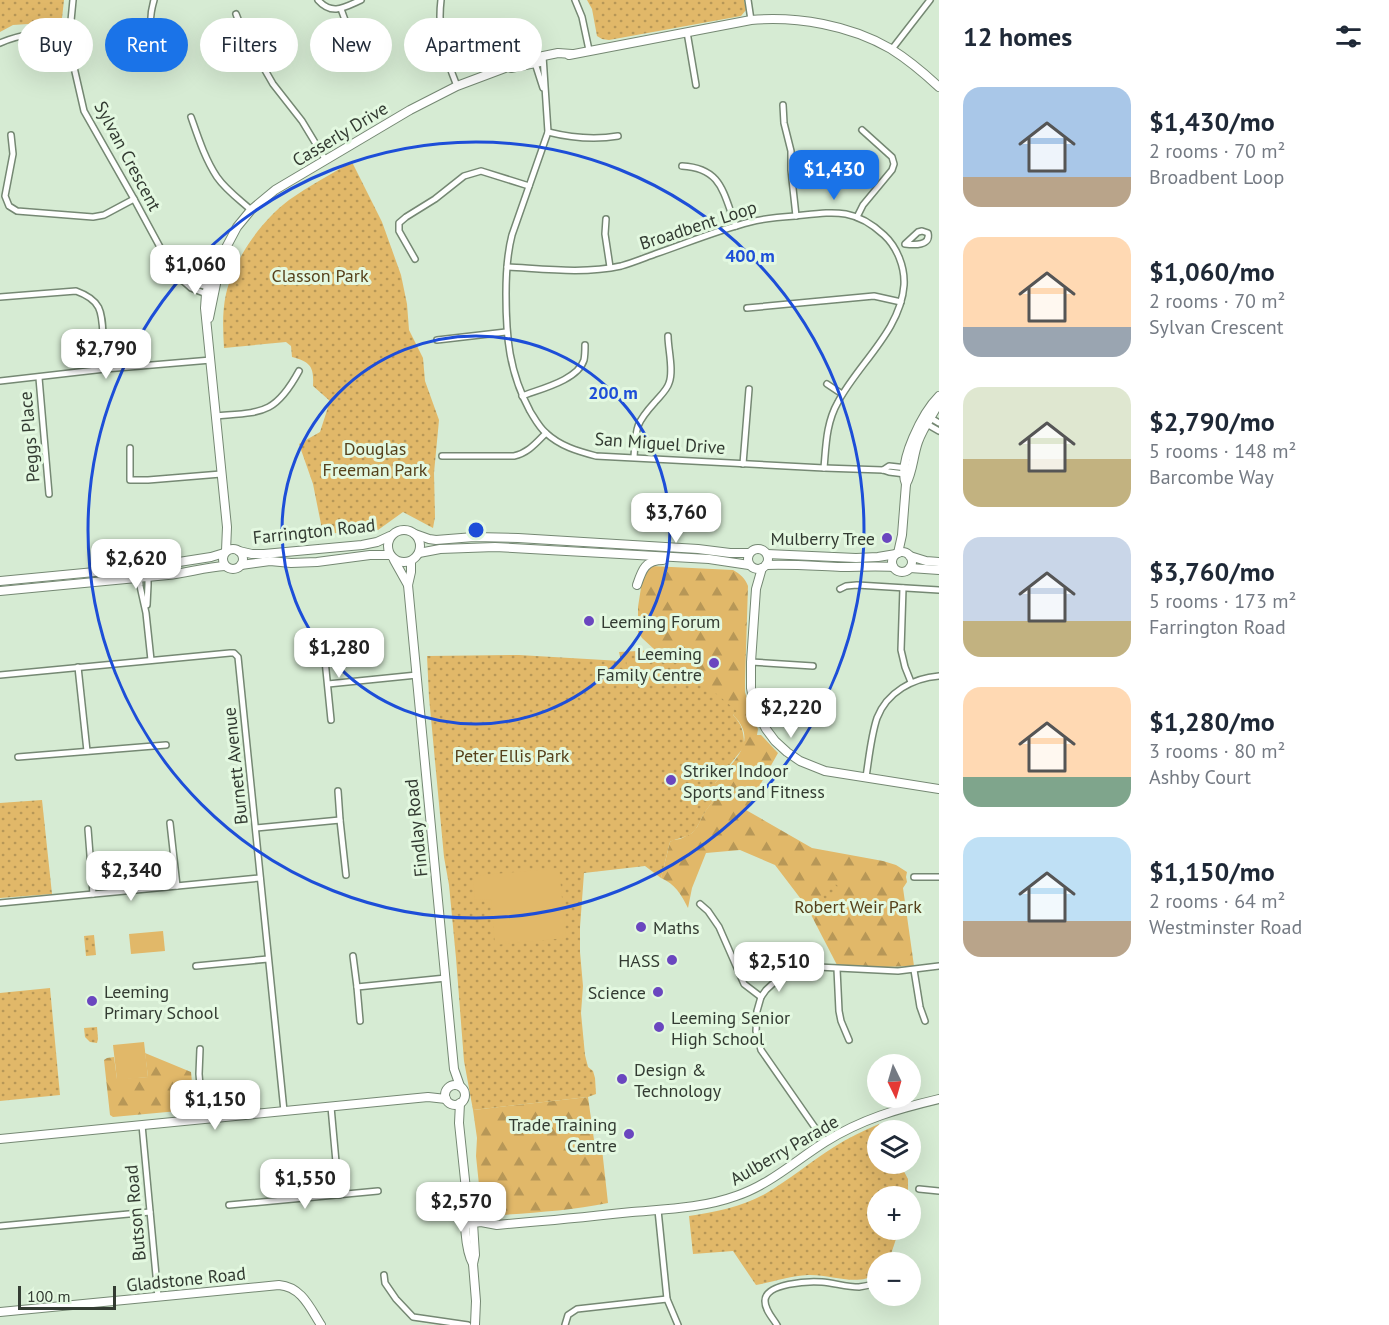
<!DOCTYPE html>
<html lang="en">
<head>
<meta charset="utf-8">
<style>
  :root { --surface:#fff; --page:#f6f6f7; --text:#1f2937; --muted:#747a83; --accent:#1a73e8 }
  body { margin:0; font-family:"PT Sans",sans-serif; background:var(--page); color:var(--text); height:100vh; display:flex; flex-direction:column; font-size:22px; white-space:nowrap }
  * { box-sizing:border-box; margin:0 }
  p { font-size:20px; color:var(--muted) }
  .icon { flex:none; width:33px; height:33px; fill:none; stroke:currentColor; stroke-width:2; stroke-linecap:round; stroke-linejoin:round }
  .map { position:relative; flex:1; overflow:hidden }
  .panel { display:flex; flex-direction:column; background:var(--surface); width:450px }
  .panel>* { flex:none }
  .guide { position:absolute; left:18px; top:18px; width:570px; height:54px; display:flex; gap:12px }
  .needle { width:39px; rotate:175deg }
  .buttons { position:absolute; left:867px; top:1054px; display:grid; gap:12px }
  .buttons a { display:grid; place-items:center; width:54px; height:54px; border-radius:50%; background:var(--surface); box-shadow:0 6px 24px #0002; font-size:30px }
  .scale { position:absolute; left:18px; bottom:15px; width:98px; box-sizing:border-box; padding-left:6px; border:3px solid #333b32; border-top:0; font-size:16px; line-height:21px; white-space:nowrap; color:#333b32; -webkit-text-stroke:4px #e3f8e0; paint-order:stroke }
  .price { position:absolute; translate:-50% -51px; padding:0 14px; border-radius:12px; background:#fff; color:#222; font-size:20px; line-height:39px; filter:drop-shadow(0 2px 3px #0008) }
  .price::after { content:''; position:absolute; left:50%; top:36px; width:18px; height:14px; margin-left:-9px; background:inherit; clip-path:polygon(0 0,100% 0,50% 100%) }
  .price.current { background:var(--accent); color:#fff }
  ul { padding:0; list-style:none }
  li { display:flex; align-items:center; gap:18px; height:150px; padding:0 24px }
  li span { display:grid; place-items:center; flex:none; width:168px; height:120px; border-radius:18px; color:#555 }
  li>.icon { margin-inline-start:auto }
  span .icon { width:72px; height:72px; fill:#fffc; stroke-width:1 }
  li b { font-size:26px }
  h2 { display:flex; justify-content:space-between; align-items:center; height:72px; padding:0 24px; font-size:26px }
  .chip { padding:0 21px; border-radius:27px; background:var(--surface); box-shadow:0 6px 24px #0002; font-size:21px; line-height:54px }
  .chip.current { background:var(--accent); color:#fff }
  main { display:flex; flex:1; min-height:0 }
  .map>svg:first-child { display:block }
</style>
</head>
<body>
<main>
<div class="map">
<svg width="939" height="1325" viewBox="0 0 939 1325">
  <defs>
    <pattern id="forest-firs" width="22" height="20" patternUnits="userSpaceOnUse" patternTransform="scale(1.5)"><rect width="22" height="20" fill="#e1b869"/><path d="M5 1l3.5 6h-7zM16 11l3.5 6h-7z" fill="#b79757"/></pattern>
    <pattern id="park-dots" width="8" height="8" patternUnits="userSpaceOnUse" patternTransform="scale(1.5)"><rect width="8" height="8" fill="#e1b869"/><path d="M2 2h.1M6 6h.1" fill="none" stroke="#b79757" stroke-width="1.8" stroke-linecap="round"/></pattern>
  </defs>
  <rect width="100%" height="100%" fill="#d6ebd3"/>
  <!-- forest -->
  <g fill="url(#forest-firs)">
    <path d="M651 566 733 570C740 574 745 578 748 586L745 681V692L753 719 758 729 757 735H761L763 737 778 753 746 810 812 848 883 861 896 865 907 872 906 877 907 882 903 888 914 966 883 967 837 965 807 907 775 865 740 850 706 853 692 888 688 908C681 894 675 884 661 878L670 842 673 840 680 839 692 833 697 827 704 813 716 797 715 783C733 762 760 741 733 715L736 711 671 657 667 661 642 638 638 632V607L642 581 648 568Z"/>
    <polygon points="145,1053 191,1072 194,1103 189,1110 113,1117 110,1115 104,1060 107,1058 114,1057 117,1079 148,1077"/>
    <path d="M588 1097 594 1140 602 1149 608 1203C569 1211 528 1213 488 1216L484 1214 481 1205 479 1185 476 1156 477 1138 473 1110Z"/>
  </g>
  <!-- park -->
  <g fill="url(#park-dots)">
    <polygon points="0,0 64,0 62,18 57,22 13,25 0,32"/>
    <polygon points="587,0 744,0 746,10 741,16 609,40 602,39 597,36 592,9"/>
    <path d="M352 162 382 222 401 275 407 304 409 330 423 358 425 381 439 420 434 473 435 517 433 528 403 512 378 530 323 534 313 484 299 444 320 432 330 401 313 386C314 367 311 362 292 357L291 346 286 342 224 348C223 330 222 312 226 294 234 259 261 221 289 200 309 186 331 174 352 162Z"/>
    <path d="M655 650 667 661 671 656 737 711 733 715C743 725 744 734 744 747L715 783C720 795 711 803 705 812 700 819 699 827 692 833 685 838 677 838 670 842L661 878 645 866 584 873 580 927V952L583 986 581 1013 585 1055 588 1067 593 1071 595 1078 596 1094 588 1097 473 1110 464 1061 456 958 449 885 444 857 429 697 427 656 519 655 621 661 619 652Z"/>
    <polygon points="42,800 52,894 0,898 0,803"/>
    <polygon points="833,882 839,887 827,901 821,895"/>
    <polygon points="94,935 96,955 86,956 84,936"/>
    <polygon points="50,988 60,1095 0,1101 0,993"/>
    <polygon points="97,1027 98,1039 97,1043 90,1042 85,1037 84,1028"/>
    <path d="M879 1124 883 1131H878V1164H900L908 1179V1197H878V1230H899L888 1263H878L877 1274C856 1287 831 1274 808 1275 790 1276 773 1282 756 1285L733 1251 693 1254 689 1216C715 1212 742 1207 765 1194 789 1180 810 1162 834 1147 848 1138 863 1131 879 1124Z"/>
  </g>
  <!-- garden -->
  <g fill="#e1b869">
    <path d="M626 659C637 659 652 656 648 672L641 676 628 677Z"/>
    <polygon points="559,868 566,938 495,945 491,899 475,900 473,876"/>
    <polygon points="163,931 165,951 131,954 129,934"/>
    <polygon points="144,1042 148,1077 117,1080 113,1045"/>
  </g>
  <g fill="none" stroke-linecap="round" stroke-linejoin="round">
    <defs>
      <g id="street">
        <polyline points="73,0 70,31 73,63 84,111 134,199 174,273 191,288 209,295"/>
        <path d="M154 0C149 17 149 31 155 48"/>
        <path d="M318 0C332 16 345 7 361 0"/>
        <path d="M441 0C437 33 445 56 457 86"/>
        <polyline points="575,0 582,17 589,50"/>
        <polyline points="748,0 751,20"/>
        <polyline points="341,9 356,50"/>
        <polyline points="236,14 243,32 273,84 302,121 325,159"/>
        <polyline points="687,32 696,85"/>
        <path d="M0 43C23 33 45 32 70 31"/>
        <polyline points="892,49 930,0"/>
        <path d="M543 56 548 132 512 235C507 254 506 274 506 294 506 337 509 372 530 411 535 419 539 427 546 433 560 446 577 451 596 456L824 468 883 470 889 472 905 474"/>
        <polyline points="534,60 543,88"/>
        <polyline points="783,105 784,123 791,151 791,170 796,216"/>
        <path d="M191 117C198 137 205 159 217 177 226 190 240 200 251 210"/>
        <path d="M548 132C572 138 595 140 618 136"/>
        <polyline points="11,135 13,154 5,196 9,206 17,211 93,217 104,215 134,199"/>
        <path d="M682 166C722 168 723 193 736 226"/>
        <polyline points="857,217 863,205 892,170 894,164 892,157 862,130"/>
        <polyline points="606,219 605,234 610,267"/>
        <path d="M922 231 928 233C931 246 914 245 905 244L918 232Z"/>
        <polyline points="415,259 399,231 399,223 406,217 435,199 464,176 481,171 529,186"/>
        <path d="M507 267C545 269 584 274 621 266 632 263 644 258 655 254 687 243 718 230 750 222 765 218 780 217 795 216 833 212 854 207 884 235 897 247 905 267 904 285 901 330 858 364 838 402 826 423 826 446 824 468"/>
        <polyline points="183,281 209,287"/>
        <path d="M0 297 76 291C101 300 102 311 103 335 103 346 104 358 105 369"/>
        <polyline points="747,308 874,296 901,302"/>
        <polyline points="437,340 506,332"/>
        <polyline points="39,378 49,494"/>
        <polyline points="0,381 105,369 211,360"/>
        <polyline points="827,384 842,394"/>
        <path d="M522 396C540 389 578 380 584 360 585 355 585 349 585 345"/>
        <path d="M216 416C262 412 275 415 299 371"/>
        <polyline points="929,417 939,423"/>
        <polyline points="925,423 939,431"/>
        <polyline points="130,448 130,480 148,480 221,474"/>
        <path d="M442 456H514C528 453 536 443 546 433"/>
        <path d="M634 457C636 428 635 424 655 402 660 396 667 390 669 383 674 371 668 349 668 336"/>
        <polyline points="743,464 749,389"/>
        <polyline points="883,470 889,466 907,468"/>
        <polyline points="139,568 140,586 146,613 151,660"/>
        <polyline points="903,588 901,650 905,667 911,682"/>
        <polyline points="840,589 846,586 857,585 939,590"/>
        <polyline points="147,605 148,585 148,575"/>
        <polyline points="323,640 331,720"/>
        <polyline points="751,662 813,666"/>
        <polyline points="78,667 87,751"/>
        <polyline points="0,675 230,653 234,653 238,657 284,1111"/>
        <polyline points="328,684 417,675"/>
        <polyline points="18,757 166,745"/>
        <path d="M866 777C869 758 871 736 877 718 887 692 913 678 939 676"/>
        <polyline points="338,791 340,820 346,875"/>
        <polyline points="170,823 177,886"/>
        <polyline points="256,828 340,820"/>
        <polyline points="88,829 93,894"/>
        <polyline points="914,877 939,877"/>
        <polyline points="0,903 260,878"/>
        <polyline points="700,904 708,911 719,927 744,984 761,997"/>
        <polyline points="353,956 357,987 360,1021"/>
        <polyline points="196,966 268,959"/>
        <polyline points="837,969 839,1011 841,1021 849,1040"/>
        <polyline points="914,970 920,1007 925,1021"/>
        <polyline points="357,987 446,978"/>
        <polyline points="200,1049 199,1074 203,1119"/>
        <polyline points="331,1107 339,1195"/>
        <polyline points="142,1125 158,1297"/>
        <polyline points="825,1142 761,1050 756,1031 757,1011 761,997 766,990 779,978 801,968 818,967 898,971 939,966"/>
        <polyline points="919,1189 939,1191"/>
        <polyline points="229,1205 378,1191"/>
        <polyline points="658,1210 667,1299 678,1325"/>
        <polyline points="0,1226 150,1212"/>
        <polyline points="384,1275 385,1283 396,1299 413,1317 468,1325"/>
        <polyline points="565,1325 568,1315 577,1309 667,1299"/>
        <path d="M777 1325C772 1317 765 1310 765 1301 765 1283 809 1281 822 1282 834 1283 847 1287 859 1287 865 1286 871 1285 878 1283"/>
      </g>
      <g id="secondary">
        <path d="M569 55 751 20C797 16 850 25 891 49 907 59 925 74 939 87"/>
        <polyline points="511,68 540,62"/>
        <polyline points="209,318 218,274 218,265"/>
        <path d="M906 484C897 462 923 412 939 396"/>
        <circle cx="404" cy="546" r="16"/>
        <polyline points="415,534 429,539 436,540 474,537 518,538 698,549 730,553 749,553"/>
        <circle cx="233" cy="559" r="10"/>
        <circle cx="758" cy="559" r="10"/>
        <polyline points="226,551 227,527 205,308 206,294 212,274 237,227 251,210 275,190 410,110 457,86 505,68 519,61 558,53 572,54"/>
        <polyline points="239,551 252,554 264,554 362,545 377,542 390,536"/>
        <circle cx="902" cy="562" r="10"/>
        <polyline points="419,553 440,549 495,547 709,559 749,565"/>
        <path d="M898 553 902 535 906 484C913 471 913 456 918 442 923 428 932 416 939 403"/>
        <polyline points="767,554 856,558 878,557 896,554"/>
        <polyline points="910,556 926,561 939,562"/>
        <polyline points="394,560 408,585"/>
        <polyline points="411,561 411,572 408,585 454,1069 460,1086"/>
        <polyline points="241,565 270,561 291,563 317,562 370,555 389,555"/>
        <path d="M766 565C791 564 816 566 841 567 859 567 876 566 893 567"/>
        <polyline points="762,568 756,589 751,662 751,688 754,703 758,714 766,729 775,741 787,752 800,761 825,771 939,789"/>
        <polyline points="910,568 939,570"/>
        <polyline points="0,581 147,567 211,557 224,553"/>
        <path d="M637 585C642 570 645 560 663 560"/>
        <path d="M0 591 168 575C187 573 206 567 225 566"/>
        <circle cx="455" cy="1095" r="10"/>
        <path d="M460 1103 459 1123 467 1199C463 1215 465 1250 473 1264"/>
        <polyline points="0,1139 428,1097 446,1099"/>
        <polyline points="467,1199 472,1207 475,1255 473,1264 476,1301 475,1325"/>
        <path d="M466 1224 481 1222 497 1225 519 1223C557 1220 595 1216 632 1212 667 1209 703 1208 736 1196 769 1185 795 1161 825 1142 862 1119 897 1109 939 1099"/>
        <path d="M0 1312 279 1285C302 1287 310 1308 321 1325"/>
      </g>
    </defs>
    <!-- street casing -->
    <use href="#street" stroke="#758873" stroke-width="8"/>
    <!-- secondary casing -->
    <use href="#secondary" stroke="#758873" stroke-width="10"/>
    <!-- street -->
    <use href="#street" stroke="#fff" stroke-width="5"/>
    <!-- secondary -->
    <use href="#secondary" stroke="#fff" stroke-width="8"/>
  </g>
  <!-- distance rings -->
  <g fill="none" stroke="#1d4ed8" stroke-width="3">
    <circle cx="476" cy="530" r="194"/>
    <circle cx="476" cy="530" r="388"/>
  </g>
  <!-- markers -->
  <g fill="#6a46bf" stroke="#e3f8e0" stroke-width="2">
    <circle cx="887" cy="538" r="6"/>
    <circle cx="589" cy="621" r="6"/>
    <circle cx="714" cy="663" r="6"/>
    <circle cx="671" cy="780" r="6"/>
    <circle cx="641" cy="927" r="6"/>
    <circle cx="672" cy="960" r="6"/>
    <circle cx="658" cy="992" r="6"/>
    <circle cx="92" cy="1001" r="6"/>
    <circle cx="659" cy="1027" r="6"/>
    <circle cx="622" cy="1079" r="6"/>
    <circle cx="629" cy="1134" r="6"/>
  </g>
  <g text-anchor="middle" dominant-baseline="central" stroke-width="6" stroke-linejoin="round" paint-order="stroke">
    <!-- street labels -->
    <g font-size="18" fill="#333b32" stroke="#e3f8e0">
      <text transform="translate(340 134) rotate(-31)">Casserly Drive</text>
      <text transform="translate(128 156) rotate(62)">Sylvan Crescent</text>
      <text transform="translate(698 225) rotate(-18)">Broadbent Loop</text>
      <text transform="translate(29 437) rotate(-95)">Peggs Place</text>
      <text transform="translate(660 443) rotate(4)">San Miguel Drive</text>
      <text transform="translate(314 531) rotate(-6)">Farrington Road</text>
      <text transform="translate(235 766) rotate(-96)">Burnett Avenue</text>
      <text transform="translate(416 828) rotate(-96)">Findlay Road</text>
      <text transform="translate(784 1150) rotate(-30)">Aulberry Parade</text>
      <text transform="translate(135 1213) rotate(-95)">Butson Road</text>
      <text transform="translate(186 1279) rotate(-6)">Gladstone Road</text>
    </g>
    <!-- park labels -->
    <g font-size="18" fill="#55411b" stroke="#e3f8e0">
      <text x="320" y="275">Classon Park</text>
      <text x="375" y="448">Douglas<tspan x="375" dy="21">Freeman Park</tspan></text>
      <text x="512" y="755">Peter Ellis Park</text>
      <text x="858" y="906">Robert Weir Park</text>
    </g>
    <!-- poi labels -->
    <g font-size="18" fill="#333b32" stroke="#e3f8e0" text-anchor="start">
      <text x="875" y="538" text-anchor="end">Mulberry Tree</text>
      <text x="601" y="621">Leeming Forum</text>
      <text x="702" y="653" text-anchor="end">Leeming<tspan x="702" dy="21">Family Centre</tspan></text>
      <text x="683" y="770">Striker Indoor<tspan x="683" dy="21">Sports and Fitness</tspan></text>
      <text x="653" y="927">Maths</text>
      <text x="660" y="960" text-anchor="end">HASS</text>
      <text x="104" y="991">Leeming<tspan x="104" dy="21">Primary School</tspan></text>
      <text x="646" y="992" text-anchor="end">Science</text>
      <text x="671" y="1017">Leeming Senior<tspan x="671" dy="21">High School</tspan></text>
      <text x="634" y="1069">Design &amp;<tspan x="634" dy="21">Technology</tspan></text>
      <text x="617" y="1124" text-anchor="end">Trade Training<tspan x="617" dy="21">Centre</tspan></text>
    </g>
  </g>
  <circle cx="476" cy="530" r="9" fill="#1d4ed8" stroke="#e3f8e0" stroke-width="3"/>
  <g font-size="18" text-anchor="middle" font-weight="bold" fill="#1d4ed8" stroke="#e3f8e0" stroke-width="6" stroke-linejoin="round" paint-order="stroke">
    <text x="750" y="262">400 m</text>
    <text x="613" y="399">200 m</text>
  </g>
</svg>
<div class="buttons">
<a><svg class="needle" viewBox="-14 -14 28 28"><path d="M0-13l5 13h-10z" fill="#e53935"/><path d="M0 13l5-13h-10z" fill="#747a83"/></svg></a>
<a><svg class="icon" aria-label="layers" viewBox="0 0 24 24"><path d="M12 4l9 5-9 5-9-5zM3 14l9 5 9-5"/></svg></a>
<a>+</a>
<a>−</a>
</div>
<div class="scale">100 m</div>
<b class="price current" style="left:834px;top:201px">$1,430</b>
<b class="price" style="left:195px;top:296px">$1,060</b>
<b class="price" style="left:106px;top:380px">$2,790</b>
<b class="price" style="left:676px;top:544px">$3,760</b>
<b class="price" style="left:136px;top:590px">$2,620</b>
<b class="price" style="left:339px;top:679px">$1,280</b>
<b class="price" style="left:791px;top:739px">$2,220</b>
<b class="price" style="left:131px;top:902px">$2,340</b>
<b class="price" style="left:779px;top:993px">$2,510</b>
<b class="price" style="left:215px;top:1131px">$1,150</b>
<b class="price" style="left:305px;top:1210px">$1,550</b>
<b class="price" style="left:461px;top:1233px">$2,570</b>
<div class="guide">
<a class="chip">Buy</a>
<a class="chip current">Rent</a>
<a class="chip">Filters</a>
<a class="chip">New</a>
<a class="chip">Apartment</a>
</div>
</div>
<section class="panel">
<h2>12 homes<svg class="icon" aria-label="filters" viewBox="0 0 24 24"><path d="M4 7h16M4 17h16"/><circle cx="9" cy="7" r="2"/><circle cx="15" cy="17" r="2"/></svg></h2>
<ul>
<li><span style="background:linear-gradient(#a9c7e8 75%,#b9a48a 0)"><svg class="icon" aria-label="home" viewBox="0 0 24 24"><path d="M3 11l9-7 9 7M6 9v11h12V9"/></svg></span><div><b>$1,430/mo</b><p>2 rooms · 70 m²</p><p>Broadbent Loop</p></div></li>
<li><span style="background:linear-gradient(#ffd9b3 75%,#9aa5b1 0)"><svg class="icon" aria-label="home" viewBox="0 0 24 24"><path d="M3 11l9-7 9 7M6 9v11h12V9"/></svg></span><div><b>$1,060/mo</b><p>2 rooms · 70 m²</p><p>Sylvan Crescent</p></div></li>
<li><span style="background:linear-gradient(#dfe7d0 60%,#c2b280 0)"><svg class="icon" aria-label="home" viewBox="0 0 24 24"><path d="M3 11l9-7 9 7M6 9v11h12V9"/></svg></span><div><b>$2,790/mo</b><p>5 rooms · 148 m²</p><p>Barcombe Way</p></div></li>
<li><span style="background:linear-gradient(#c9d6e8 70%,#c2b280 0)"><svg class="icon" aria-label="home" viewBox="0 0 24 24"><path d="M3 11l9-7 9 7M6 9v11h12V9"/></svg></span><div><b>$3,760/mo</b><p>5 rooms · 173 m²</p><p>Farrington Road</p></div></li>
<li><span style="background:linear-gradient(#ffd9b3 75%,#7fa58c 0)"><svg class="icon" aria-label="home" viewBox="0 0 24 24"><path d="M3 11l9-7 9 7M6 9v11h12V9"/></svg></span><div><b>$1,280/mo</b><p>3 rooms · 80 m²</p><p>Ashby Court</p></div></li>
<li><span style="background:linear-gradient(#bfe0f5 70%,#b9a48a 0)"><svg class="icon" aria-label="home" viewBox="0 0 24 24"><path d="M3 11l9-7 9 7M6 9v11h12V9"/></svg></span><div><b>$1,150/mo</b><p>2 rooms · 64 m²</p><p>Westminster Road</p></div></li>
</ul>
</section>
</main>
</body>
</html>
